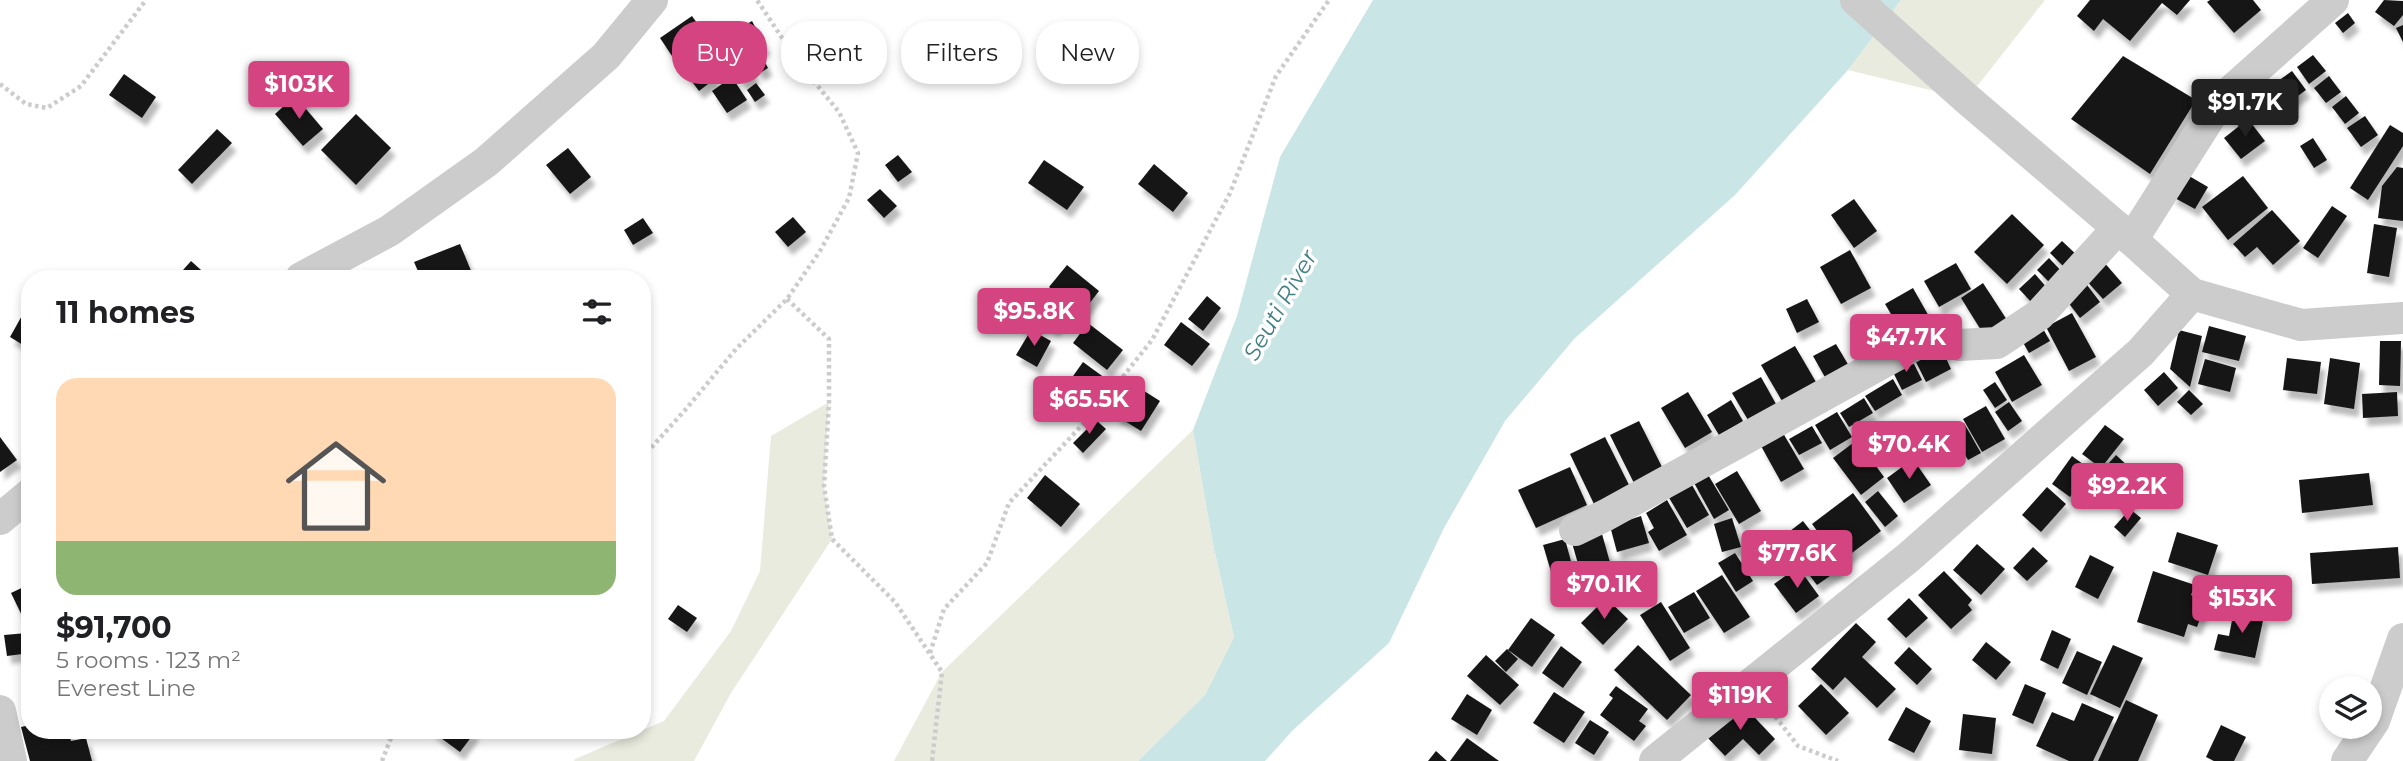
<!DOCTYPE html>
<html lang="en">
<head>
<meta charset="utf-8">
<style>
  :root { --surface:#fff; --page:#f2f2f2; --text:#202124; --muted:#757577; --line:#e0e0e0; --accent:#d34480 }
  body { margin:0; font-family:Montserrat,sans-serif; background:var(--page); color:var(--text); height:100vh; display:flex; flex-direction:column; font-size:26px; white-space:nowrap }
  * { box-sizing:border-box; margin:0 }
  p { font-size:23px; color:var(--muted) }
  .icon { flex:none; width:38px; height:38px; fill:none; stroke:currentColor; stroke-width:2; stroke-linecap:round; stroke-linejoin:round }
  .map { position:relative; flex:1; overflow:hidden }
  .details { position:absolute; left:21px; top:270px; width:630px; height:469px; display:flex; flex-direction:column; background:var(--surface); border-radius:28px; box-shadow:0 4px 10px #0003 }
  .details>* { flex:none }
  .guide { position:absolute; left:672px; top:21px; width:665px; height:63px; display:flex; gap:14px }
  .buttons { position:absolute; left:2319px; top:676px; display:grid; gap:14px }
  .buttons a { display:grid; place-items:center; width:63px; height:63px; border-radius:50%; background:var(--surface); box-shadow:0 4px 10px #0003; font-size:35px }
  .price { position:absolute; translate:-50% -60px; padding:0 16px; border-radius:7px; background:var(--accent); color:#fff; font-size:23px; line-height:46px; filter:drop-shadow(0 2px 4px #0008) }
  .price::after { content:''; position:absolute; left:50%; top:42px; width:21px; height:16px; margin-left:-10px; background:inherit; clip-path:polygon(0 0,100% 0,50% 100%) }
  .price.current { background:#222; color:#fff }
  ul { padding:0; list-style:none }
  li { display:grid; align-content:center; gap:14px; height:371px; padding:0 35px }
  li+li { border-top:2px solid var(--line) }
  li span { display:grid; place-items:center; height:217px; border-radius:21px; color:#555 }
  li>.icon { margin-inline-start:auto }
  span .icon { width:126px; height:126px; fill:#fffc; stroke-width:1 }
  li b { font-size:30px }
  h2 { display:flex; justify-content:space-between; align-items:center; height:84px; padding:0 35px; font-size:30px }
  .pill { padding:0 24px; border-radius:28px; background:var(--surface); box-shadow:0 4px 10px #0003; font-size:24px; line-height:63px }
  .pill.current { background:var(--accent); color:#fff }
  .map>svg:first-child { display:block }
</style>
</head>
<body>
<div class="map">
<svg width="2403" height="761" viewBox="0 0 2403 761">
  <defs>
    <filter id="shadow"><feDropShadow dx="4.5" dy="8" stdDeviation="2" flood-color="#0004"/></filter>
  </defs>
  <rect width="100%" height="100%" fill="#fff"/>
  <!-- green -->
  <g fill="#e9ebde">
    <polygon points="1901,0 2045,0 1967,99 1848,70"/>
    <polygon points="829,402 824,486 832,539 731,693 694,761 574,761 575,759 664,721 731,631 760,571 771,436"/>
    <polygon points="1193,430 1213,544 1234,637 1205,695 1138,761 894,761 942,672"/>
  </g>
  <!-- water -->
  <polygon fill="#cae5e6" points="1373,0 1901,0 1848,70 1735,195 1574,339 1505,421 1444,528 1389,643 1293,730 1265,761 1138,761 1205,695 1234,637 1213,544 1193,430 1237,316 1280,157"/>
  <!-- building -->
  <g fill="#161616" filter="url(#shadow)">
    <polygon points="2090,0 2190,0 2177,15 2162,3 2130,41 2103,19 2094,31 2077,16"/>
    <polygon points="2210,0 2253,0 2261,10 2234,33 2207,2"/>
    <polygon points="2384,0 2403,1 2403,15 2394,26 2375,12"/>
    <polygon points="2348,13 2355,23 2343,33 2335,23"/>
    <polygon points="692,16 707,37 674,59 660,38"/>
    <polygon points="752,21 766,47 737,64 722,38"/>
    <polygon points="2403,25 2403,42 2396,28"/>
    <polygon points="696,50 716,78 699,91 678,63"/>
    <polygon points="2313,55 2326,71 2309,84 2297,67"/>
    <polygon points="2123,56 2196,100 2150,174 2071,119"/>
    <polygon points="762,57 768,68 760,73 754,62"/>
    <polygon points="749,66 755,76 743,83 737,74"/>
    <polygon points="2292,71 2306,90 2284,106 2271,86"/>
    <polygon points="124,74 156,97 142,118 109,95"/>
    <polygon points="2329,76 2341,92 2326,103 2314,88"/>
    <polygon points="732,77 747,100 727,113 712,91"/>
    <polygon points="756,83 765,95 755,102 747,90"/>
    <polygon points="295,96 323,129 303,146 275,114"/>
    <polygon points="2346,96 2359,113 2345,124 2332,107"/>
    <polygon points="356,114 391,148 356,185 321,150"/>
    <polygon points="2365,116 2378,135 2361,147 2347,128"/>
    <polygon points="2248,119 2265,141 2241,159 2224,138"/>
    <polygon points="2390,125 2403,133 2403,146 2368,200 2350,188"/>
    <polygon points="217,129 232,143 192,184 178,170"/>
    <polygon points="2313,138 2327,160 2314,168 2300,146"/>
    <polygon points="568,148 591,177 570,194 546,165"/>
    <polygon points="898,155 912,172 898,182 885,165"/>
    <polygon points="1044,160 1084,187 1067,210 1028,183"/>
    <polygon points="1154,164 1188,193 1173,212 1138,184"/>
    <polygon points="2397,167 2403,168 2403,221 2378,218 2382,186"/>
    <polygon points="2184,173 2208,187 2195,209 2171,196"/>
    <polygon points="2243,176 2268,208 2228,240 2202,207"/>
    <polygon points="880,189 897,206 884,218 867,200"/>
    <polygon points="1854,199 1877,231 1854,248 1831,215"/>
    <polygon points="2332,206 2347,216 2318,258 2303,248"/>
    <polygon points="2272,210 2300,241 2273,265 2257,247 2245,257 2233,244"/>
    <polygon points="2012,214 2044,245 2007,284 1974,252"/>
    <polygon points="793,217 806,232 788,247 775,232"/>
    <polygon points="643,218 653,233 633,245 624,230"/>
    <polygon points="2374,224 2397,228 2389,277 2367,273"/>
    <polygon points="2062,241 2080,258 2068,271 2050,253"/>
    <polygon points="460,244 474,278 421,278 414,262"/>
    <polygon points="1850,250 1871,288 1841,304 1820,267"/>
    <polygon points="2049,258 2065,275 2053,286 2037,270"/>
    <polygon points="191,261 210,278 176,278"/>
    <polygon points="2103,261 2122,283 2103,299 2084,278"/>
    <polygon points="1956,263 1971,289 1939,307 1924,281"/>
    <polygon points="1067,265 1099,291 1082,313 1049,287"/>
    <polygon points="2035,274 2048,289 2033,304 2019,289"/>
    <polygon points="2084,281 2100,302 2080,318 2064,297"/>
    <polygon points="1983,283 2007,320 1984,335 1961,298"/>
    <polygon points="1913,288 1931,320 1904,336 1885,304"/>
    <polygon points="1047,294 1068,312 1054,329 1033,312"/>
    <polygon points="1207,296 1221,308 1203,331 1188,319"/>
    <polygon points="1807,299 1819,322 1797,333 1786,309"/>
    <polygon points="24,312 30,315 30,333 23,345 10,337"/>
    <polygon points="2072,313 2096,357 2069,371 2046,327"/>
    <polygon points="1888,314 1900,335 1874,349 1863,329"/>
    <polygon points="1181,322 1210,344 1192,366 1164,345"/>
    <polygon points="1088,323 1123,350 1107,370 1073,343"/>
    <polygon points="2209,326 2246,336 2239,361 2202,352"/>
    <polygon points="2042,327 2050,341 2029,353 2021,339"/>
    <polygon points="1031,330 1051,341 1037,367 1016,355"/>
    <polygon points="2179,330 2202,336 2190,387 2170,369"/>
    <polygon points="1936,337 1951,369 1926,382 1910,350"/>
    <polygon points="2380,341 2401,341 2400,386 2379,385"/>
    <polygon points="1836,344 1849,366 1826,379 1813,356"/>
    <polygon points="1795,346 1816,382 1782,401 1761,365"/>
    <polygon points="2024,355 2042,385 2012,402 1995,372"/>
    <polygon points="1911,358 1922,380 1902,390 1891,368"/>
    <polygon points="2287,358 2321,362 2317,394 2283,390"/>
    <polygon points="2330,358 2360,363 2354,409 2324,404"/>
    <polygon points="2205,359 2236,368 2230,392 2198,384"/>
    <polygon points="1083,362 1109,381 1091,405 1066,386"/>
    <polygon points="2164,372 2178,388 2158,406 2144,390"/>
    <polygon points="1761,377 1776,404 1748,420 1732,393"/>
    <polygon points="1893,379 1902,395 1875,411 1865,396"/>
    <polygon points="1995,382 2007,400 1995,408 1983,390"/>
    <polygon points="1133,384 1160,401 1141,431 1115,415"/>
    <polygon points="2189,390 2203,404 2191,415 2177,402"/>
    <polygon points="1688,392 1712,432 1685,448 1661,408"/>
    <polygon points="2397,392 2398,416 2363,418 2362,394"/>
    <polygon points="1864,398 1873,413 1849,427 1840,413"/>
    <polygon points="1731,400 1743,421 1719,435 1707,415"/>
    <polygon points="2009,402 2022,421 2008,431 1995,412"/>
    <polygon points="1986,406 2005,439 1982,452 1963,419"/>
    <polygon points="1837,412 1852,437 1830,450 1815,425"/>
    <polygon points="1096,420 1106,429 1083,453 1073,443"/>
    <polygon points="1639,421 1663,469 1634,483 1610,435"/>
    <polygon points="1964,423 1981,453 1968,460 1951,431"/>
    <polygon points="2105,425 2124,439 2101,468 2082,454"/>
    <polygon points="1812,426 1822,443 1799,455 1789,439"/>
    <polygon points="1783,433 1804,469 1781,482 1761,446"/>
    <polygon points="0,437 17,460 0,472"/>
    <polygon points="1605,437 1630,487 1594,504 1570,454"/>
    <polygon points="1857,440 1884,477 1861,495 1833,458"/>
    <polygon points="2116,455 2143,480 2126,497 2100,473"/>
    <polygon points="2072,456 2091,470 2070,497 2052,484"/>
    <polygon points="1913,459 1931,485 1904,503 1887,478"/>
    <polygon points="1570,467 1587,505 1536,528 1518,490"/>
    <polygon points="1737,471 1761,511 1739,524 1715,484"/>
    <polygon points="1707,473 1729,510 1714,519 1693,481"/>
    <polygon points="2369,473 2373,505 2302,513 2299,480"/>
    <polygon points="1045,475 1080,504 1061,527 1027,498"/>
    <polygon points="1688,478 1709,515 1687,528 1665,491"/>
    <polygon points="2047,487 2066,504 2041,532 2022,515"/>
    <polygon points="1878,491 1898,516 1885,527 1865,502"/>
    <polygon points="1853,493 1881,531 1840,562 1812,524"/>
    <polygon points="1667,500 1687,535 1659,551 1648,532 1654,528 1646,513"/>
    <polygon points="2130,509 2141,518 2125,537 2114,527"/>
    <polygon points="1641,516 1649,543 1617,552 1610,526"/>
    <polygon points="1732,518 1741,547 1722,552 1714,524"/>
    <polygon points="1803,521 1840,569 1817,585 1781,538"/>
    <polygon points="2177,532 2218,545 2208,575 2168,562"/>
    <polygon points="1602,534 1611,566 1581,574 1572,543"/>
    <polygon points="1565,539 1573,569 1552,575 1543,545"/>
    <polygon points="1977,544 2005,569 1981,595 1953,570"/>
    <polygon points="2033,547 2048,561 2027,581 2013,568"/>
    <polygon points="2398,547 2400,578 2312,584 2310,553"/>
    <polygon points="1735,553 1753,581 1736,592 1718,563"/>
    <polygon points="2090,555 2114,567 2098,599 2075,587"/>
    <polygon points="1798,567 1819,596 1796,613 1774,584"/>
    <polygon points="1944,571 1972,600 1968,605 1972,610 1951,629 1918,595"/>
    <polygon points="2153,571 2195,585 2191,595 2207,600 2197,627 2188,624 2184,637 2137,622"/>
    <polygon points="1722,575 1750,617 1724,633 1696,591"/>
    <polygon points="30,584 30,627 28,628 11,593"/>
    <polygon points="1694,592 1710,618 1684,633 1668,607"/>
    <polygon points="1606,598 1628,619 1603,645 1581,623"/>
    <polygon points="1909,598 1928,618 1906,638 1887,619"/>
    <polygon points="1661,602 1690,648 1670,661 1640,615"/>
    <polygon points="678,605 697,618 687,632 668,619"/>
    <polygon points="2234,610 2264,616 2255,658 2214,650 2218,634 2229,636"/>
    <polygon points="1531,618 1555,635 1532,667 1508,650"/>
    <polygon points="1856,623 1876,642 1862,657 1896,689 1877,708 1845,677 1833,690 1811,669"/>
    <polygon points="2052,630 2071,639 2058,669 2040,660"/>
    <polygon points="27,633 30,653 7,656 4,635"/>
    <polygon points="1986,642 2011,662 1996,680 1972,660"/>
    <polygon points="1638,645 1691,695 1667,720 1614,670"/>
    <polygon points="2113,645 2143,658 2120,708 2090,694"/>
    <polygon points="1561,646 1582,662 1563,688 1542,673"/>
    <polygon points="1909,647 1932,669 1917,685 1894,663"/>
    <polygon points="1507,649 1518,659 1506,672 1495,661"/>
    <polygon points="2077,651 2102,662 2087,695 2062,683"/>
    <polygon points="1486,655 1519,685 1500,705 1467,676"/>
    <polygon points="1821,684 1849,713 1826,735 1798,706"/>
    <polygon points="2025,684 2046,693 2033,724 2012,715"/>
    <polygon points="1616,686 1648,709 1639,721 1646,726 1634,741 1600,715 1613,698 1609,695"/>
    <polygon points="1554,692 1585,712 1564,743 1533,723"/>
    <polygon points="1467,694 1492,710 1477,735 1451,719"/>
    <polygon points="2126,700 2158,715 2138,761 2098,761"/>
    <polygon points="1741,703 1775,739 1759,755 1743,739 1725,756 1706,736"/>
    <polygon points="2082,703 2114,717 2093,761 2069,761 2036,746 2052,712 2074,721"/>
    <polygon points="1906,707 1931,721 1914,753 1888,740"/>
    <polygon points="1963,714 1996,718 1992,754 1959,750"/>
    <polygon points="1590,720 1609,732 1594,755 1575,743"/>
    <polygon points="30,725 30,730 68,730 71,741 86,738 92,761 30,761 21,727"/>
    <polygon points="2221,725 2246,737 2234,761 2214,761 2206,757"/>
    <polygon points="430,730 471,730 475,732 460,752"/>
    <polygon points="1467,738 1499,761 1450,761"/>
    <polygon points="1436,751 1447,761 1428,761"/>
  </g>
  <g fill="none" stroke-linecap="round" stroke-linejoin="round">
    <!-- path -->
    <g stroke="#ccc" stroke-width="4.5" stroke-dasharray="3.5 3.5" stroke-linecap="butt">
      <polyline points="0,84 26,104 47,108 81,86 146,0"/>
      <polyline points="787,299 829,339 829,402 824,486 832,539 895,602 942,672 932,761"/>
      <polyline points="642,458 686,409 736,349 787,299 820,251 849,198 858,153 839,112 798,62 757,0"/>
      <polyline points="930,653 944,609 987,563 1009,503 1099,407 1152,340 1230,193 1276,76 1329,0"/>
      <polyline points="1771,711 1798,746 1838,761"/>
      <polyline points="382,761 394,730"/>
    </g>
    <!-- minor -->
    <g stroke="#ccc" stroke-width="32">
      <polyline points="1856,0 1967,99 2132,240 2192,294 2301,325 2403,318"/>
      <polyline points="2132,240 2220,101 2333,0"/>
      <polyline points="301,278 389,231 486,162 606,56 652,0"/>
      <polyline points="0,519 30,494"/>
      <polyline points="1575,530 1606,515 1931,336 1937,337 1959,345 1997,343 2039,315 2118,228"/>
      <polyline points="0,711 11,761"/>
      <polyline points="1655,761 1909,557 2141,352 2192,294"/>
      <polyline points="2347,761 2374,721 2403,639"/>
    </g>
  </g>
  <g text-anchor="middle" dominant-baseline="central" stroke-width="7" stroke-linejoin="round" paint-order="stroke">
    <!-- water labels -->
    <g font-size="23" font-style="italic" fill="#428083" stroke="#fff">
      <text transform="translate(1280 305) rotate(-60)">Seuti River</text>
    </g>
  </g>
</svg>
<div class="buttons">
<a><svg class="icon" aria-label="layers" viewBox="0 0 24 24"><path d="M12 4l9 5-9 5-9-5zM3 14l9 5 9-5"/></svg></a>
</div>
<b class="price" style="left:299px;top:121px">$103K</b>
<b class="price current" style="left:2245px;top:139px">$91.7K</b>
<b class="price" style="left:1034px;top:348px">$95.8K</b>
<b class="price" style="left:1906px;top:374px">$47.7K</b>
<b class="price" style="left:1089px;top:436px">$65.5K</b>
<b class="price" style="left:1909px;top:481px">$70.4K</b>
<b class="price" style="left:2127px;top:523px">$92.2K</b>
<b class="price" style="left:1797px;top:590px">$77.6K</b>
<b class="price" style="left:1604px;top:621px">$70.1K</b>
<b class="price" style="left:2242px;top:635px">$153K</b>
<b class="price" style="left:1740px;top:732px">$119K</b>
<div class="guide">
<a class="pill current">Buy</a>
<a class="pill">Rent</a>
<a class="pill">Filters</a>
<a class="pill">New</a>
</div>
<section class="details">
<h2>11 homes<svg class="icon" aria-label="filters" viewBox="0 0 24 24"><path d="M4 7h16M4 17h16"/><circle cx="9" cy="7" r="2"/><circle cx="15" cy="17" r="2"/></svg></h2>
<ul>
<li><span style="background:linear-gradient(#ffd9b3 75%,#8fb573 0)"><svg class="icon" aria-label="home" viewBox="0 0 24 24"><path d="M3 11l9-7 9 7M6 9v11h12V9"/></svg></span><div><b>$91,700</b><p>5 rooms · 123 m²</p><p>Everest Line</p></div></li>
</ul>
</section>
</div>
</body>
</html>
